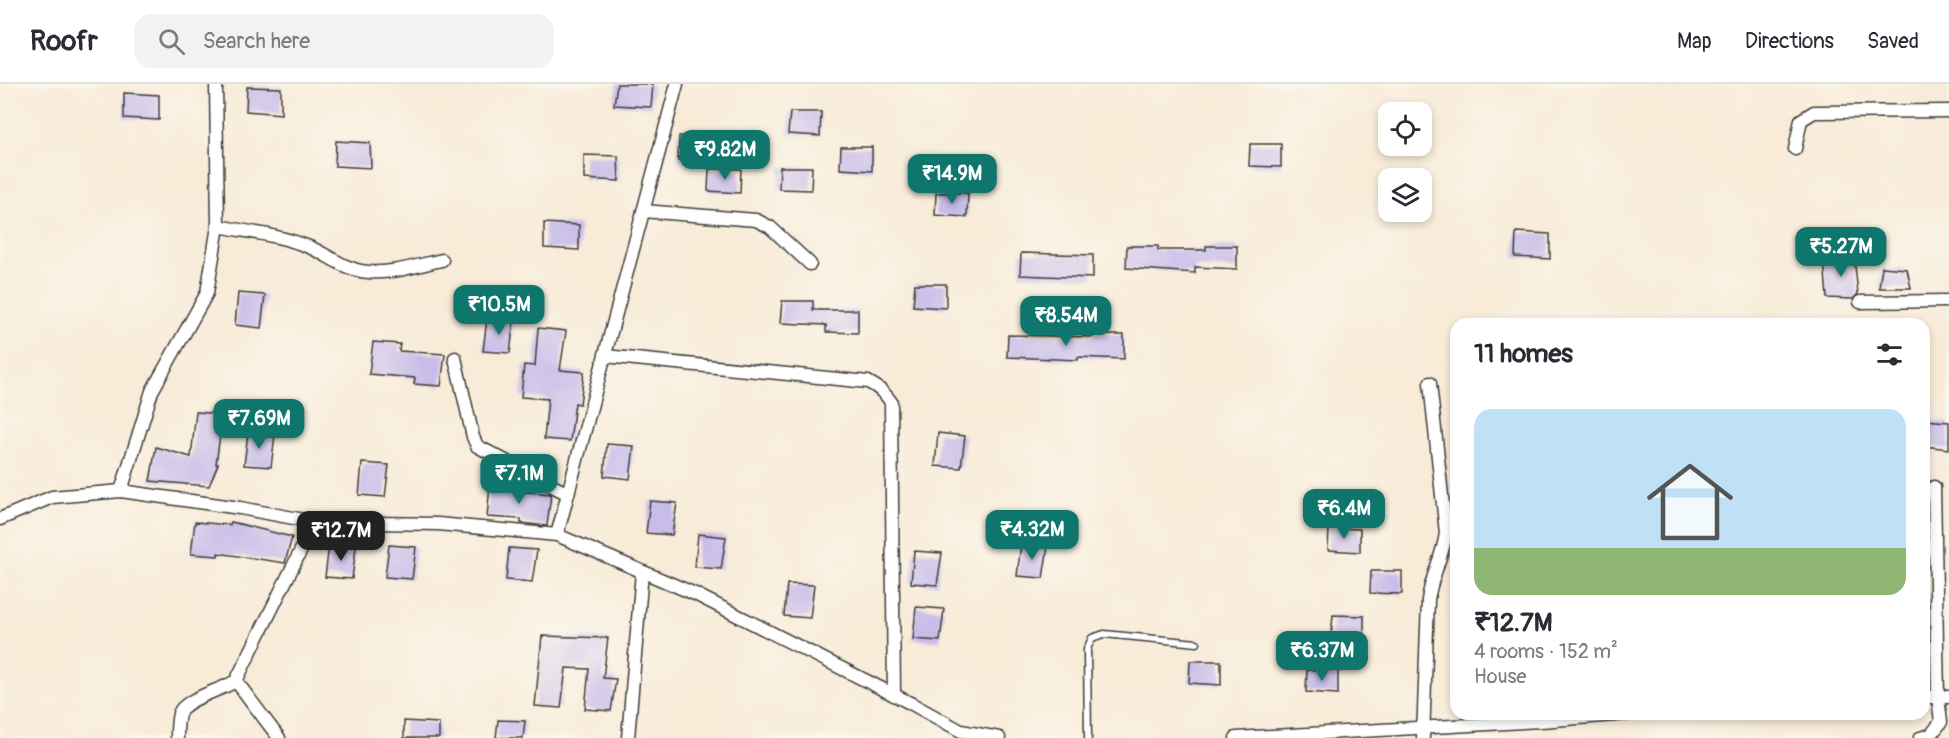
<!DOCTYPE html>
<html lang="en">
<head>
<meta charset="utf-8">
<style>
  :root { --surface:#fff; --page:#f2f2f3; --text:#2b2b33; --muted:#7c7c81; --line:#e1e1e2; --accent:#0f766e }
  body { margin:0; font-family:Pangolin,sans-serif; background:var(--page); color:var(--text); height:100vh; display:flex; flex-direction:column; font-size:22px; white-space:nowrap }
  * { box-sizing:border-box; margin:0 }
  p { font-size:20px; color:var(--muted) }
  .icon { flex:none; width:33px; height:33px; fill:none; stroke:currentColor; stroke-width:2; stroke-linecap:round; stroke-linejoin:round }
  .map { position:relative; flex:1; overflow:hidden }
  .details { position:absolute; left:1450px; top:234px; width:480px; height:402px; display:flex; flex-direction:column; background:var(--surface); border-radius:18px; box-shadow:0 3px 9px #0003 }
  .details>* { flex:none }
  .controls { position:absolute; left:1378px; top:18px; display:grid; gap:12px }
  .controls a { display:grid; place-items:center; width:54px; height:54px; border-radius:12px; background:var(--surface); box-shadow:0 3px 9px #0003; font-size:30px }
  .price { position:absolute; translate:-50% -51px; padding:0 14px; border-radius:12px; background:var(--accent); color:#fff; font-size:20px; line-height:39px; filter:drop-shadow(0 2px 3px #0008) }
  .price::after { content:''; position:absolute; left:50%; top:36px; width:18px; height:14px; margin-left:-9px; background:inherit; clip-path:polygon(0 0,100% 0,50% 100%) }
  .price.active { background:#222; color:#fff }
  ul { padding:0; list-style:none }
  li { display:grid; align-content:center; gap:12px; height:318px; padding:0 24px }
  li+li { border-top:2px solid var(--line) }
  li span { display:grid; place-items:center; height:186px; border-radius:18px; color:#555 }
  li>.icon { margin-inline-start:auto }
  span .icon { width:108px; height:108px; fill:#fffc; stroke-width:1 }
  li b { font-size:26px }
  h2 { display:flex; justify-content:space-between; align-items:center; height:72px; padding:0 24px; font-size:26px }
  header { display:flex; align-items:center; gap:36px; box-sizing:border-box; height:84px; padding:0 30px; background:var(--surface); border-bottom:2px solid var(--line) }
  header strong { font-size:28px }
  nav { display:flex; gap:33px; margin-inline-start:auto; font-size:21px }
  .search { width:420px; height:54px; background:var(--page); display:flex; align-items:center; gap:15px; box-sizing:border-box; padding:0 21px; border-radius:18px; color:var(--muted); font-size:22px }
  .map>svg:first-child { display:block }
</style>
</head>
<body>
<header>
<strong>Roofr</strong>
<div class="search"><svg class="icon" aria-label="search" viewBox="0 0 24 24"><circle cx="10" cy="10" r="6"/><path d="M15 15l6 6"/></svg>Search here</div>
<nav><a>Map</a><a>Directions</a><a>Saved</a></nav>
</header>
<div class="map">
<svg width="1949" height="654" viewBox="0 0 1949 654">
  <rect width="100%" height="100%" fill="#fbf7ec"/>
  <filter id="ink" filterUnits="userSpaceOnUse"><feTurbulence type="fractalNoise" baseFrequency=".0167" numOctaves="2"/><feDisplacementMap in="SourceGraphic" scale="12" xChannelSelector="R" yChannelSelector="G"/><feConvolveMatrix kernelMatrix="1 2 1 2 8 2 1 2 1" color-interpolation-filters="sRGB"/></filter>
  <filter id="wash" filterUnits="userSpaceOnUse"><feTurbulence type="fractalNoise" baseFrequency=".008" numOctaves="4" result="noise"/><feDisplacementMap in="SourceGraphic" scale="24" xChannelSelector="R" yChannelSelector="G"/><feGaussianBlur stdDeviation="1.35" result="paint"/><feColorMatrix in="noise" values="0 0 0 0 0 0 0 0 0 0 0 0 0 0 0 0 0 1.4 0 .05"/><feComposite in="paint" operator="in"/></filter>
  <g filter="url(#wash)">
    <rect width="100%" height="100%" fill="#f8ebd8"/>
    <g id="blocks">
      <!-- building -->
      <g fill="#c8bce9">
        <polygon points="617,0 653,0 651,23 614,21"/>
        <polygon points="247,3 281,4 281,30 246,27"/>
        <polygon points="124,9 159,11 159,36 124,34"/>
        <polygon points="790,28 821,28 820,52 788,50"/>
        <polygon points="679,52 713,54 713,79 678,77"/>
        <polygon points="336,57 370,59 371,84 335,82"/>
        <polygon points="1250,60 1281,60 1281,83 1249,82"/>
        <polygon points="841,63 872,63 872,87 840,85"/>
        <polygon points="584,71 618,72 619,97 584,95"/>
        <polygon points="780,83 812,83 811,106 779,105"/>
        <polygon points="709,85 741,85 740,109 708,107"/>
        <polygon points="936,109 968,109 967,133 935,131"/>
        <polygon points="544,139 579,141 579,166 544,164"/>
        <polygon points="1516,148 1550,150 1550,175 1515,173"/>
        <polygon points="1127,162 1158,162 1158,166 1206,166 1206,162 1237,162 1237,185 1195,183 1195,189 1126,184"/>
        <polygon points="1021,169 1093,171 1093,194 1020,191"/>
        <polygon points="1854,172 1858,210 1853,215 1827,214 1824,175"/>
        <polygon points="1882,183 1907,185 1911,204 1879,204"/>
        <polygon points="915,200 946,200 946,224 913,222"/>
        <polygon points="238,209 265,211 261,244 235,241"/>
        <polygon points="782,217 813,217 813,226 858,226 858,249 826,248 826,241 780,239"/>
        <polygon points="487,235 514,236 510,269 483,267"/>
        <polygon points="538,244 566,247 560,286 584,288 580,320 575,319 570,357 544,355 548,315 521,313 524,281 535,282"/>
        <polygon points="1008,251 1093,253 1094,251 1124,251 1124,275 1078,273 1078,276 1007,273"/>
        <polygon points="373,258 400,260 399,267 445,270 441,302 414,300 415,294 369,290"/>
        <polygon points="196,328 223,330 216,380 218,380 209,402 150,397 156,363 191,373"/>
        <polygon points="1924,336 1949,338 1949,365 1924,362"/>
        <polygon points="248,349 275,351 271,383 244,381"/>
        <polygon points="938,349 965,352 961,384 935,382"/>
        <polygon points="607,360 634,362 630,395 604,392"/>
        <polygon points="362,379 389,381 385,413 359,411"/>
        <polygon points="490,401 517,402 517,407 551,410 547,442 521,439 521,435 487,433"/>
        <polygon points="650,417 677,419 672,451 646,449"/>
        <polygon points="195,438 230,441 231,438 292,453 285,479 218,469 218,472 191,470"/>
        <polygon points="1329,444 1360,445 1360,468 1328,466"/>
        <polygon points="698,450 726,453 721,485 695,483"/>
        <polygon points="1021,460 1048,462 1043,494 1017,492"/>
        <polygon points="329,461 356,463 352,495 325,493"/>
        <polygon points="389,461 416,463 412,495 385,493"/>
        <polygon points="509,464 537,466 532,498 506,496"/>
        <polygon points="914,467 942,469 937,501 911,499"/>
        <polygon points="1371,487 1402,487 1402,510 1370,509"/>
        <polygon points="787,500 814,501 810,534 784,532"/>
        <polygon points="916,523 944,525 940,557 913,555"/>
        <polygon points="1333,531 1364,532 1364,555 1331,553"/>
        <polygon points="542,552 608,554 603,594 616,595 611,627 585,625 589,585 566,584 561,624 535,622"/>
        <polygon points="1190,577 1221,577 1221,601 1189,599"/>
        <polygon points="1307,586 1338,586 1338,610 1306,608"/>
        <polygon points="498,636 525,637 523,654 496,654"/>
        <polygon points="404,637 439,639 439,654 404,654"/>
      </g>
    </g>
  </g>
  <g filter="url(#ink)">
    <use href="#blocks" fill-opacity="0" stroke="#3d3b38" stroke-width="1.5"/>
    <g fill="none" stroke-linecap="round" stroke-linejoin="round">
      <defs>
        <polyline id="lane" points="1088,654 1087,565 1092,554 1104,550 1197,559"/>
        <g id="street">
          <polyline points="1795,65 1801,36 1814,28 1949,27"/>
          <polyline points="643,127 756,136 770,143 810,180"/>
          <path d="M218 142C248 148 280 151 309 163 329 171 346 187 369 188 393 190 418 181 442 176"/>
          <polyline points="1860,218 1949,217"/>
          <path d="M605 272 868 298C878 303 885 309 891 318L894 611"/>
          <polyline points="455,274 473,353 477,362 568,410"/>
          <polyline points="121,407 152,307 207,209 218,142 216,0"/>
          <polyline points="0,435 52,413 121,407 240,424 315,438 438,440 557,451 695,510 912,620 961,647 999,654"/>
          <polyline points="557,451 677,0"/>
          <polyline points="236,597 279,654"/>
          <polyline points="1924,613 1949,613"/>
          <path d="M177 654C177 646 177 637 179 630 183 615 222 606 236 597L315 438"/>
          <polyline points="628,654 642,488"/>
          <polyline points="1236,654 1541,637 1628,630"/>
          <path d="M1423 654 1428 516C1431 493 1443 472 1446 449L1430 299"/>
          <polyline points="1920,654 1931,651 1941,638 1938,614 1934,403"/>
        </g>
      </defs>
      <!-- lane casing -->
      <use href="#lane" stroke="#3d3b38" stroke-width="9"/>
      <!-- street casing -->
      <use href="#street" stroke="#3d3b38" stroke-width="15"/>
      <!-- lane -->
      <use href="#lane" stroke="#fff" stroke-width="6"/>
      <!-- street -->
      <use href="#street" stroke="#fff" stroke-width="12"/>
    </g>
  </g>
</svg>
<div class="controls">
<a><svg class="icon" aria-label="locate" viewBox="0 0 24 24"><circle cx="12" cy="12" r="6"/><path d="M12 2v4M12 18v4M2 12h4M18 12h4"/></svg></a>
<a><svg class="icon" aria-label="layers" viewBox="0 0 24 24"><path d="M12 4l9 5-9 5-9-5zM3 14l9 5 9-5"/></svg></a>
</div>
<b class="price" style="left:725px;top:97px">₹9.82M</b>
<b class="price" style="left:952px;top:121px">₹14.9M</b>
<b class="price" style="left:1841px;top:194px">₹5.27M</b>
<b class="price" style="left:499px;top:252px">₹10.5M</b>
<b class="price" style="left:1066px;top:263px">₹8.54M</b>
<b class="price" style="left:259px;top:366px">₹7.69M</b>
<b class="price" style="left:519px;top:421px">₹7.1M</b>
<b class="price" style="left:1344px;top:456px">₹6.4M</b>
<b class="price" style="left:1032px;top:477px">₹4.32M</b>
<b class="price active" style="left:341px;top:478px">₹12.7M</b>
<b class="price" style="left:1322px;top:598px">₹6.37M</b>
<section class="details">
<h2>11 homes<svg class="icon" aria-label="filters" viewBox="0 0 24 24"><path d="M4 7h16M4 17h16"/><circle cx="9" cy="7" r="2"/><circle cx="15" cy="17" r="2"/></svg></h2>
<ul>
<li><span style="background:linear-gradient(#bfe0f5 75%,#8fb573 0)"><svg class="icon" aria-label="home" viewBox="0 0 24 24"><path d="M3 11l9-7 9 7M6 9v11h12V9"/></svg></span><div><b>₹12.7M</b><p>4 rooms · 152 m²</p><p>House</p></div></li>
</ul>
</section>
</div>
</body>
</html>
